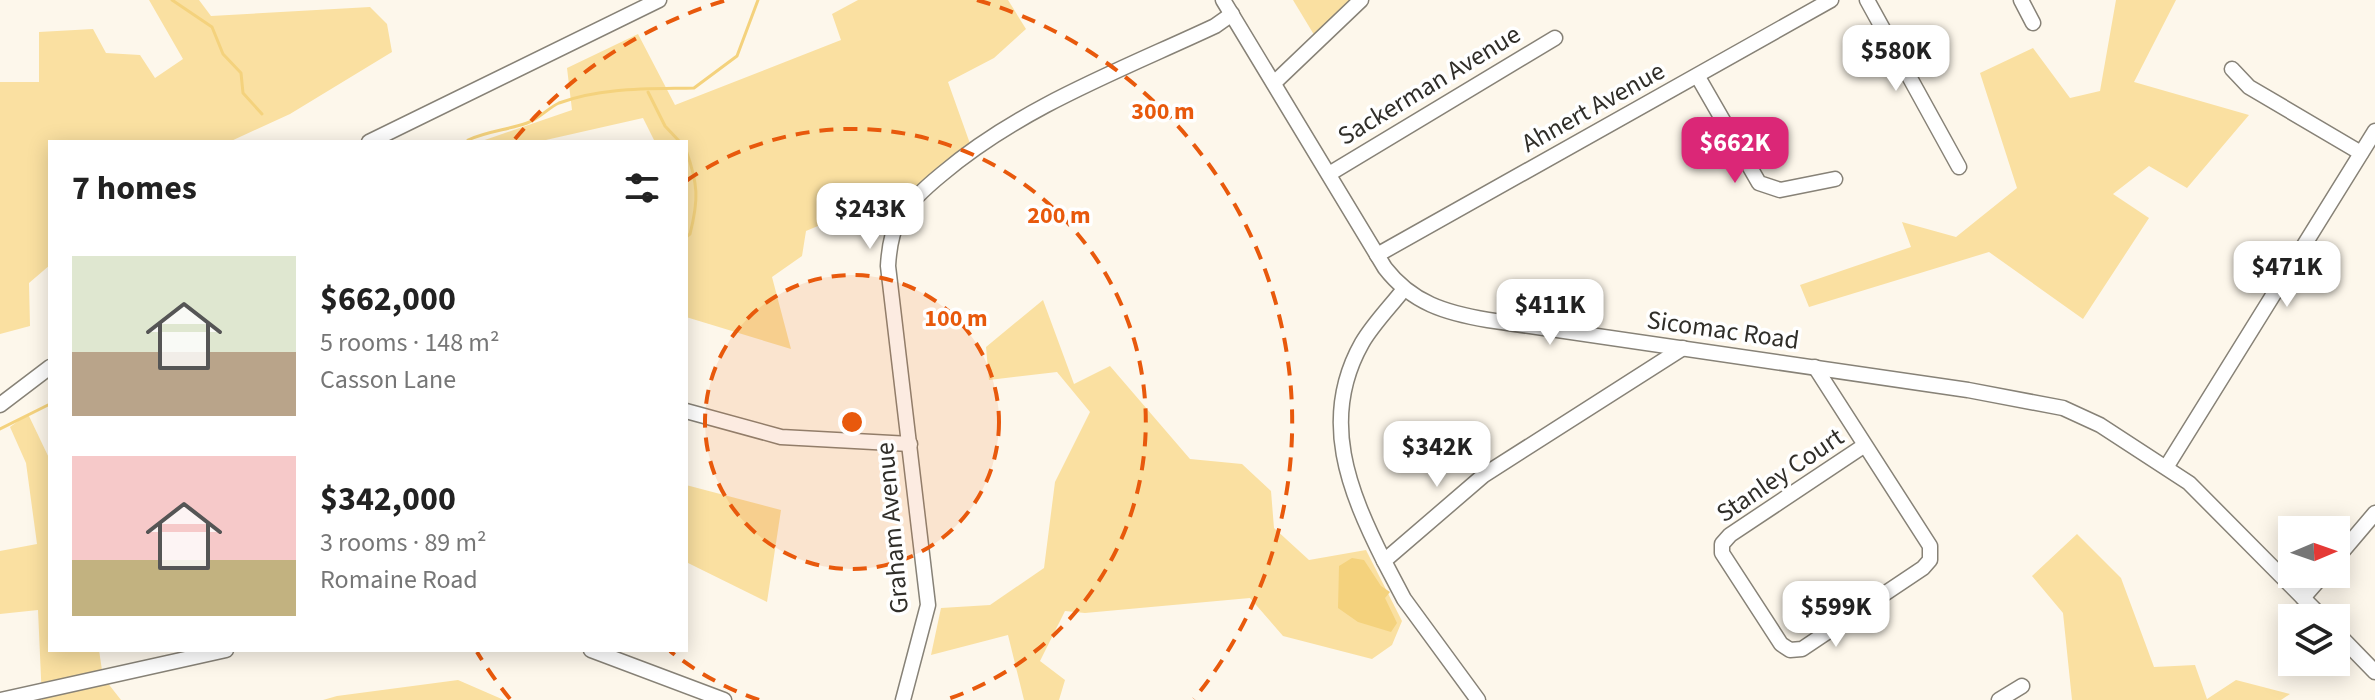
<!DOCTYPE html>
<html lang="en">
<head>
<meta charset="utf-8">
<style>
  :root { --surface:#fff; --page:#f2f2f2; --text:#222; --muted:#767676; --accent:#db2777 }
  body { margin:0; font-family:"Source Sans 3",sans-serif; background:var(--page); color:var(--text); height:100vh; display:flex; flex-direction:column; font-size:30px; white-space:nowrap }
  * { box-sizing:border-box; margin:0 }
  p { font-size:26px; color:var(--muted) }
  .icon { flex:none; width:44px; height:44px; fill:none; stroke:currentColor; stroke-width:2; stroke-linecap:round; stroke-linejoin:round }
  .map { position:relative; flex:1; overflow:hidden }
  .sheet { position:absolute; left:48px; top:140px; width:640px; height:512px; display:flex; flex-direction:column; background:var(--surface); border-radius:0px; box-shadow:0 4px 20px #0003 }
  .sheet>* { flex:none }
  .needle { width:52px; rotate:88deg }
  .buttons { position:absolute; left:2278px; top:516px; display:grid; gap:16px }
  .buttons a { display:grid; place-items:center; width:72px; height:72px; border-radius:0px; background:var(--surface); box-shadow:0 4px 20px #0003; font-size:40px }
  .price { position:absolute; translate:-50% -68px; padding:0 18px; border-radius:16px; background:#fff; color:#222; font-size:26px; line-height:52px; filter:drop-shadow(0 2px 4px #0008) }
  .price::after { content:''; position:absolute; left:50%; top:48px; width:24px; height:18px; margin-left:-12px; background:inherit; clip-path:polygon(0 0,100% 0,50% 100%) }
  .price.current { background:var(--accent); color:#fff }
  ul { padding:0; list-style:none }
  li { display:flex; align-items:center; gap:24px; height:200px; padding:0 24px }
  li span { display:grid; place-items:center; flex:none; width:224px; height:160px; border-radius:0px; color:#555 }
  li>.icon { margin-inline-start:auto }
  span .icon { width:96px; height:96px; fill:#fffc; stroke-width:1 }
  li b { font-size:34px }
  h2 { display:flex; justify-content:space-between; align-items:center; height:96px; padding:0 24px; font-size:34px }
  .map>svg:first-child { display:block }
</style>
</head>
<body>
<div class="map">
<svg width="2375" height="700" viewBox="0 0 2375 700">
  <rect width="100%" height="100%" fill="#fdf7eb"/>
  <!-- green -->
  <g fill="#fae0a1">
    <polygon points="149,0 199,0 211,16 370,7 387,24 392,52 290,114 229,142 50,142 50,265 29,283 30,326 0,334 0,82 39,82 39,32 93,29 106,53 140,55 155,78 183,59"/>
    <polygon points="858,0 1008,0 1026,29 994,58 948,82 973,152 897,217 870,204 806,231 802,256 772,277 791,349 686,317 686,142 655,142 643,118 537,142 479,142 572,110 567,68 638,34 675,105 841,40 832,14"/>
    <polygon points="1293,0 1357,0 1316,38"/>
    <polygon points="2116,0 2176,0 2134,82 2249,115 2187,188 2149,166 2113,194 2149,218 2083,319 1989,252 1809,307 1800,285 1911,247 1902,222 1956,237 2017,188 1980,73 2033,48 2070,98 2100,91"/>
    <polygon points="1043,300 1074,384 1110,366 1190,459 1242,464 1271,491 1274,528 1309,560 1366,550 1402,621 1392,645 1372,659 1283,636 1250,598 1085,613 1065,611 1040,661 1065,680 1059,700 1024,700 1008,635 931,655 941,608 990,605 1044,568 1055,482 1090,412 1057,372 989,380 986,347"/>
    <polygon points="28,414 50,460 50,650 99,650 103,677 121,700 42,700 38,610 0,614 0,551 37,544 26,463 10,427"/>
    <polygon points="686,485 781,510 767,602 686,562"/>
    <polygon points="2077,534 2121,578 2154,667 2195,665 2207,699 2236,680 2290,694 2281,700 2072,700 2063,613 2032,576"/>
    <polygon points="458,680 504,700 323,700 337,696"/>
  </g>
  <!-- water -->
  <polygon fill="#f4d27d" points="1352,558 1364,560 1381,586 1390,592 1385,598 1397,623 1391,632 1358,622 1338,608 1339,566"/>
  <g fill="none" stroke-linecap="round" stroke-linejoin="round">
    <!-- stream -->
    <g stroke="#f4d27d" stroke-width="3">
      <polyline points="172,0 212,27 223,54 241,73 243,93 262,114"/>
      <polyline points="648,92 665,126 680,142"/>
      <path d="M468 140C488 131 507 130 527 123 539 119 548 108 559 103 602 87 650 89 694 88L737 56 758 0"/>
      <path d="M686 150C698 184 699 199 690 234L686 237"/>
      <polyline points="0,429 50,404"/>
    </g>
    <defs>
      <g id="minor">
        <path d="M1223 0 1385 268C1412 303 1446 313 1488 320L1968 390 2063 408 2100 425 2189 483 2323 618"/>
        <polyline points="1867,0 1959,167"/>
        <polyline points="2021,0 2033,23"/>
        <polyline points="2232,69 2249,87 2361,153"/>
        <polyline points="1698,77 1759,183 1780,190 1835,179"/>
        <polyline points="1274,83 1361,0"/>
        <polyline points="369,142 659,0"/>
        <polyline points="1329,174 1555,38"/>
        <polyline points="1377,255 1831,0"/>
        <polyline points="1815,367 1930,546 1930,560 1923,568 1802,649 1790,650 1781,644 1722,553 1722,544 1730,535 1865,445"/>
        <polyline points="0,405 50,367"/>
        <polyline points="686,411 781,437 910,444"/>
        <polyline points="2167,466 2375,131"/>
        <polyline points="2336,559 2375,513"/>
        <path d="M1384 561C1349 491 1319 419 1362 343 1373 324 1390 307 1404 289"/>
        <polyline points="2303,598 2324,574"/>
        <polyline points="2336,632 2375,672"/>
        <polyline points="591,650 724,700"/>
        <polyline points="1,700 226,650"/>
        <path d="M903 700 928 605 888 266C889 249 891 233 899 219 910 201 926 187 942 174 1021 107 1121 70 1215 26L1232 14"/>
        <polyline points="1478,700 1404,599 1384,561 1484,475 1683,348"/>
        <polyline points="1999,700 2022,686"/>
      </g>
    </defs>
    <!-- minor casing -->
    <use href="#minor" stroke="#878277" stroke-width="17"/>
    <!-- minor -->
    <use href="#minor" stroke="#fff" stroke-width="14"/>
  </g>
  <!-- distance rings -->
  <circle cx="852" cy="422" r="147" fill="#e8590c" fill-opacity=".12"/>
  <g fill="none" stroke="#e8590c" stroke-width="4" stroke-dasharray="14 10">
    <circle cx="852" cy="422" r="147"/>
    <path d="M759 700A293 293 0 0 1 670 651M686 181A293 293 0 1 1 945 700"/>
    <path d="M510 699A440 440 0 0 1 477 652M515 139A440 440 0 0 1 727 0M977 0A440 440 0 0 1 1194 699"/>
  </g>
  <g text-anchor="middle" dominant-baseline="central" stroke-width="7" stroke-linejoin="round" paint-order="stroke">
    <!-- street labels -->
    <g font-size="26" fill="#302e29" stroke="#fff">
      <text transform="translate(1429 85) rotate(-31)">Sackerman Avenue</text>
      <text transform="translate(1593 107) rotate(-29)">Ahnert Avenue</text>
      <text transform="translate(1723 330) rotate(8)">Sicomac Road</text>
      <text transform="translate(1780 475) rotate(-34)">Stanley Court</text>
      <text transform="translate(892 528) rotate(-95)">Graham Avenue</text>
    </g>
  </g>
  <circle cx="852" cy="422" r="12" fill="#e8590c" stroke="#fff" stroke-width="4"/>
  <g font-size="24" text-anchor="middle" font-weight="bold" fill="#e8590c" stroke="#fff" stroke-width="7" stroke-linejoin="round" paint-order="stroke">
    <text x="1163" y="119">300 m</text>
    <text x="1059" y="223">200 m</text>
    <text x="956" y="326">100 m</text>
  </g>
</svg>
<div class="buttons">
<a><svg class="needle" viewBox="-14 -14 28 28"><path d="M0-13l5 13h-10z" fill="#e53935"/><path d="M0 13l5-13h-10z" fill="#767676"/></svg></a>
<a><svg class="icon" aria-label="layers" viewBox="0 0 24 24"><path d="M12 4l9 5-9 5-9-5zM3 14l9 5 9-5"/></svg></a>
</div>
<b class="price" style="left:1896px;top:93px">$580K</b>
<b class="price current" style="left:1735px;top:185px">$662K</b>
<b class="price" style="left:870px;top:251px">$243K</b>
<b class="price" style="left:2287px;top:309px">$471K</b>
<b class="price" style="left:1550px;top:347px">$411K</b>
<b class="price" style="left:1437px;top:489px">$342K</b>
<b class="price" style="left:1836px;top:649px">$599K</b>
<section class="sheet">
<h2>7 homes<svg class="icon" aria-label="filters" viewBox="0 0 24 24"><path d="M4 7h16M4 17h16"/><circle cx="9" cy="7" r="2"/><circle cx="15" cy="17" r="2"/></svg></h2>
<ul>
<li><span style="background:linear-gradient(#dfe7d0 60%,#b9a48a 0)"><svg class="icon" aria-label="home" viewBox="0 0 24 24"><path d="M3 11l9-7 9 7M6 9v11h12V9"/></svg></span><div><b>$662,000</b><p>5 rooms · 148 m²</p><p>Casson Lane</p></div></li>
<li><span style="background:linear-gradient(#f6c9c9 65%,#c2b280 0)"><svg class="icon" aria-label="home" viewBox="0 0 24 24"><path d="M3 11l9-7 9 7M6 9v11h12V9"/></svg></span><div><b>$342,000</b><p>3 rooms · 89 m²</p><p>Romaine Road</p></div></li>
</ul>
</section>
</div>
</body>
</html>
